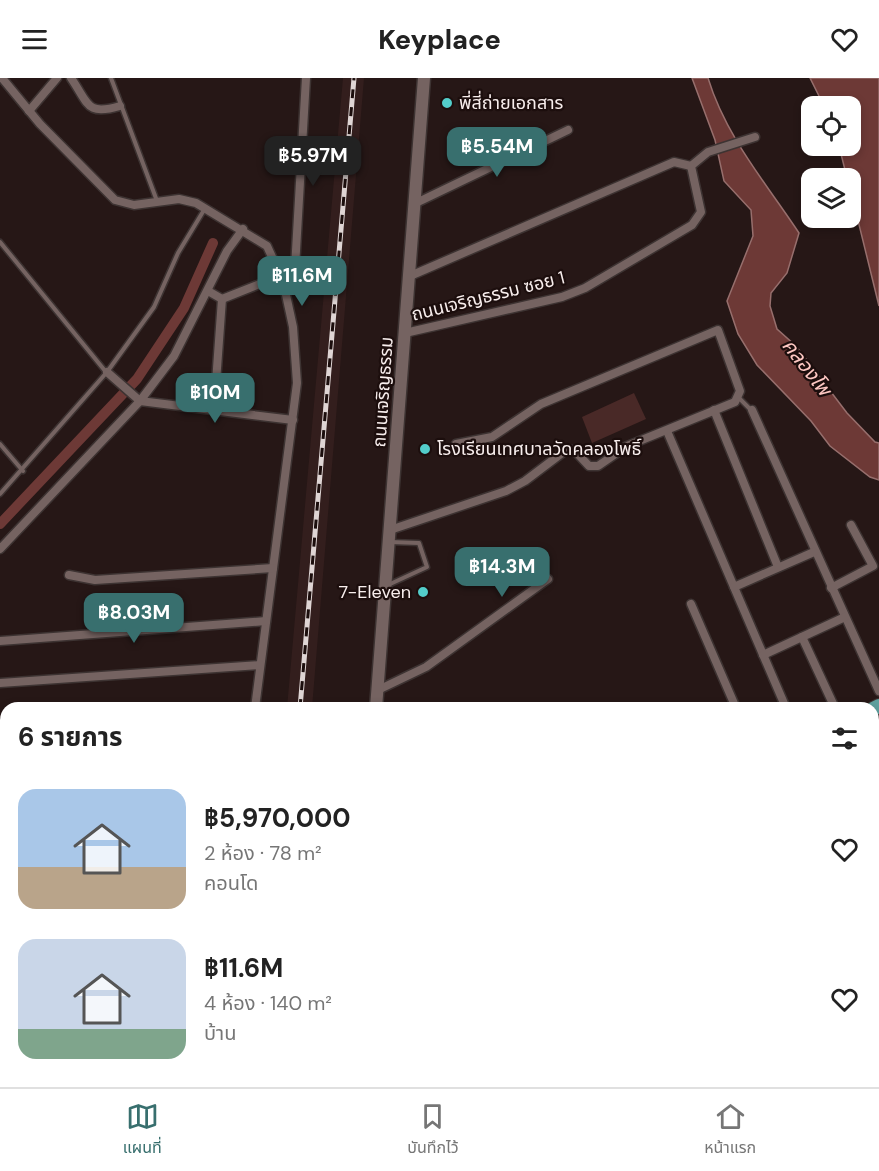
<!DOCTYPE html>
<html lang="th">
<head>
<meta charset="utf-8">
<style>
  :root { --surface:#fff; --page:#f6f6f6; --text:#222; --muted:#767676; --line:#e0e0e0; --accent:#386f6e }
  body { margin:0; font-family:"DM Sans","Noto Sans Thai",sans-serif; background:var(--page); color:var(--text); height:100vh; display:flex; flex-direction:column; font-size:22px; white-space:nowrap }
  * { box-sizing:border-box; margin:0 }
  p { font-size:20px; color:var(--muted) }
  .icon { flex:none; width:33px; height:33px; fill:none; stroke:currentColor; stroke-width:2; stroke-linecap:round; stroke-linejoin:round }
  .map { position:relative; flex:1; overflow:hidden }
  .drawer { position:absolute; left:0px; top:624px; width:879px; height:386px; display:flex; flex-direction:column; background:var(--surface); border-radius:18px 18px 0 0; box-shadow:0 3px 9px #0003 }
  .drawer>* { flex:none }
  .buttons { position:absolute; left:801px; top:18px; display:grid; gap:12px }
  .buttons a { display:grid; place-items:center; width:60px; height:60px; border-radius:12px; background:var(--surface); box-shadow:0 3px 9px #0003; font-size:30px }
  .price { position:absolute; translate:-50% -51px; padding:0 14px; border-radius:12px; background:var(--accent); color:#fff; font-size:20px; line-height:39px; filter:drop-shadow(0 2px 3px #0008) }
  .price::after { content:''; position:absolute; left:50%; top:36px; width:18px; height:14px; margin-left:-9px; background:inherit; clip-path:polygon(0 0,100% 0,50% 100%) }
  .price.on { background:#222; color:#fff }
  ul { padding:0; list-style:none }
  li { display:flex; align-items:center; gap:18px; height:150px; padding:0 18px }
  li span { display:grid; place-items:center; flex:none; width:168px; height:120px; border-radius:18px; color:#555 }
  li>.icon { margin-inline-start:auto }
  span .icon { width:72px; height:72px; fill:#fffc; stroke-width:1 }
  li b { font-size:26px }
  h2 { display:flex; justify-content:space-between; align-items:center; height:72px; padding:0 18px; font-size:26px }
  header { display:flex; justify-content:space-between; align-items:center; height:78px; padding:0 18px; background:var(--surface); font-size:27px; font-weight:800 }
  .menu { display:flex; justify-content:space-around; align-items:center; height:84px; border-top:2px solid var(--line); background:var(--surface); font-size:16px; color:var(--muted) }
  .menu a { display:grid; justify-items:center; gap:3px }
  .menu .on { color:var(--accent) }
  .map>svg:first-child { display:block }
</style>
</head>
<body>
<header><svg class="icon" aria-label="menu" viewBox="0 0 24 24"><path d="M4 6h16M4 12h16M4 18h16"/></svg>Keyplace<svg class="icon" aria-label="heart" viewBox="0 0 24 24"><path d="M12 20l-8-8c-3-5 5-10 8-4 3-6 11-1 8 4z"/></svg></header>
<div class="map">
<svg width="879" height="1009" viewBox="0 0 879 1009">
  <rect width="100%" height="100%" fill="#261716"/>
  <!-- built -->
  <polygon fill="#331e1d" points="343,0 364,0 312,630 287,630"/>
  <!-- green -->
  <polygon fill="#492927" points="634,315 646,341 592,365 582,339"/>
  <!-- water -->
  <g fill="#6d3936" stroke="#976f6d" stroke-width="1.5">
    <path d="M692 0H708C726 59 766 105 799 155L787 195 771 215 770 228 777 251 796 268 847 335 875 364 879 365V402L870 399 830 368 811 343 757 287 738 256 727 223 753 158 751 132 724 103 715 62Z"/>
    <polygon points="810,0 879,0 879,228 851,114 850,100 847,100 839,68 850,68 850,28 824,28"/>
  </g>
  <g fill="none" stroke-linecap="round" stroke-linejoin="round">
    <!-- canal -->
    <polyline stroke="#6d3936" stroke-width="10" points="0,446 137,301 184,230 213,165"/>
    <defs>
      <g id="lane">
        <polyline points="111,0 157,123"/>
        <polyline points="0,164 106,294"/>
        <polyline points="738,319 751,332"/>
        <polyline points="0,366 23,393"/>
        <polyline points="0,416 107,294 154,229 178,175 204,132"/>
        <polyline points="388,507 427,489 419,465 390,464"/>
        <polyline points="636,1009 637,1004"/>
      </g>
      <g id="street">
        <polyline points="2,0 40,46 115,122 134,127 179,121 196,125 267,168 283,203 293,249 297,305 255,630"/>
        <path d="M71 0C89 26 86 38 120 28"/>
        <polyline points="29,33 57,0"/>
        <polyline points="416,125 568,52"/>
        <polyline points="410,198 674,84 691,88"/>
        <polyline points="283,203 295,190 306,0"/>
        <polyline points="208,213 222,221 280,198"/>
        <polyline points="405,255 562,219 585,210 692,147 701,134 691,88 708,74 755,59"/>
        <polyline points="107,294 140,323 293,342"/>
        <polyline points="214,332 222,221"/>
        <polyline points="714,332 778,489"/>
        <polyline points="752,332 879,613"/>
        <polyline points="667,353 786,630"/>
        <polyline points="390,452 506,413 525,403 566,372 574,372 589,388 598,388 627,368 735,324 740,313 718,252 541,326 492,359 456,366"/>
        <polyline points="0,471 140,323 174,278 227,173 243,151"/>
        <polyline points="69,497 95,502 273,490"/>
        <polyline points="734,509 814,474"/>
        <polyline points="831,510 873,488 851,447"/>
        <polyline points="691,526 736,630"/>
        <polyline points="802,559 835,630"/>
        <polyline points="0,563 266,543"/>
        <polyline points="763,577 845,539"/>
        <polyline points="0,605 260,587"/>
        <polyline points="378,612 426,589 548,501"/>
        <polyline points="0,861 6,861"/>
        <polyline points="873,970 879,971"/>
        <polyline points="250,1004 251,1009"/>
        <polyline points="370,1004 371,1009"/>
        <polyline points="724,1009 730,1004"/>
      </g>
      <polyline id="secondary" points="376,630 424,0"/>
      <g id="primary">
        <polyline points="873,631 879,628"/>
        <polyline points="873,659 879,656"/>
        <polyline points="0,680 6,677"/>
        <polyline points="0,705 6,703"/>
      </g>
    </defs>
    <!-- lane casing -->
    <use href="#lane" stroke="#3d3332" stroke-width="7"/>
    <!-- street casing -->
    <use href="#street" stroke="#3d3332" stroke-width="11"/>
    <!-- secondary casing -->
    <use href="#secondary" stroke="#3d3332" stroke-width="15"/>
    <!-- primary casing -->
    <use href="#primary" stroke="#3d3332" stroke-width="16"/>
    <!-- lane -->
    <use href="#lane" stroke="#756361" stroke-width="4"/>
    <!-- street -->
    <use href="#street" stroke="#756361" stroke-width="8"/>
    <!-- secondary -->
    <use href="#secondary" stroke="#756361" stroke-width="12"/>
    <!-- primary -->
    <use href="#primary" stroke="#5ea09e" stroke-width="14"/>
    <defs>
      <g id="rail">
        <polyline points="300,630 354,0"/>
        <polyline points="291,1004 291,1009"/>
      </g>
    </defs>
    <!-- rail casing -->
    <use href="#rail" stroke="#dfd5d4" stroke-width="5"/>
    <!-- rail -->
    <use href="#rail" stroke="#1c0e0d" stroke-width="3" stroke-dasharray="9" stroke-linecap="butt"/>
  </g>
  <!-- markers -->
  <g fill="#53cdca" stroke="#1c0e0d" stroke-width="2">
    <circle cx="447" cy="25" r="6"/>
    <circle cx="425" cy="371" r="6"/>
    <circle cx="423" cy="514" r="6"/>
  </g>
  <g text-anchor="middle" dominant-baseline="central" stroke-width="4.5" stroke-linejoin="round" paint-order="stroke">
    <!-- poi labels -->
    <g font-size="18" fill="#f8eeed" stroke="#1c0e0d" text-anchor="start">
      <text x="459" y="25">พี่สี่ถ่ายเอกสาร</text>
      <text x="437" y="371">โรงเรียนเทศบาลวัดคลองโพธิ์</text>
      <text x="411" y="514" text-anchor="end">7-Eleven</text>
    </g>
    <!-- street labels -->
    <g font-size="18" fill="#f8eeed" stroke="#1c0e0d">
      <text transform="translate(488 218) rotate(-14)">ถนนเจริญธรรม ซอย 1</text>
      <text transform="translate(383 314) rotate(-86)">ถนนเจริญธรรม</text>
    </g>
    <!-- water labels -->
    <g font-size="20" font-style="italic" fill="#fec8c3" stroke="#1c0e0d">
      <text transform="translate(807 289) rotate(52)">คลองโพ</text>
    </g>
  </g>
</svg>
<div class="buttons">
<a><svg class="icon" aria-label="locate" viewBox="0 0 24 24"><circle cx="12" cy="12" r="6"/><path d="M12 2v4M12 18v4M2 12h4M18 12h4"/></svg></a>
<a><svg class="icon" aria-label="layers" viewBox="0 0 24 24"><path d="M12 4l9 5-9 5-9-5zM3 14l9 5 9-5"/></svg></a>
</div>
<b class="price" style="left:497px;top:100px">฿5.54M</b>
<b class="price on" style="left:313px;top:109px">฿5.97M</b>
<b class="price" style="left:302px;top:229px">฿11.6M</b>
<b class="price" style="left:215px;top:346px">฿10M</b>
<b class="price" style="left:502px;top:520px">฿14.3M</b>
<b class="price" style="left:134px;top:566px">฿8.03M</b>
<section class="drawer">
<h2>6 รายการ<svg class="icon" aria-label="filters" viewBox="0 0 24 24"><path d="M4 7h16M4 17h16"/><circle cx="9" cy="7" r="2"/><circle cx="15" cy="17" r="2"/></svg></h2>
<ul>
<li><span style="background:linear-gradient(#a9c7e8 65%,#b9a48a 0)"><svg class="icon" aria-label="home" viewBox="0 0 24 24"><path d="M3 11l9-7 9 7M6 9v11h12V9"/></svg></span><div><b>฿5,970,000</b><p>2 ห้อง · 78 m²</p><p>คอนโด</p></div><svg class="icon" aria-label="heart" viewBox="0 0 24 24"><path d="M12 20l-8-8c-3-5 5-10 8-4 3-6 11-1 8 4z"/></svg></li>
<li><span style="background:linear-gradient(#c9d6e8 75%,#7fa58c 0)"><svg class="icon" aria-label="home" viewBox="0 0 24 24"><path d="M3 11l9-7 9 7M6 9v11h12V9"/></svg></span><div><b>฿11.6M</b><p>4 ห้อง · 140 m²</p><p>บ้าน</p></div><svg class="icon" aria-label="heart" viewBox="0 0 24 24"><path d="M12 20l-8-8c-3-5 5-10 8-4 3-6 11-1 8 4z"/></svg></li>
</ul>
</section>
</div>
<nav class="menu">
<a class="on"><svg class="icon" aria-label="map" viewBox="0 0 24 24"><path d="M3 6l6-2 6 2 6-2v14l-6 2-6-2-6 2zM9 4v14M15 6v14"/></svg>แผนที่</a>
<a><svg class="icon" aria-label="saved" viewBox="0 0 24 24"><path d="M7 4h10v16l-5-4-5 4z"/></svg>บันทึกไว้</a>
<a><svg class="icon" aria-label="home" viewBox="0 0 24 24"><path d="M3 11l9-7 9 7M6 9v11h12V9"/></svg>หน้าแรก</a>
</nav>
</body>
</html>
